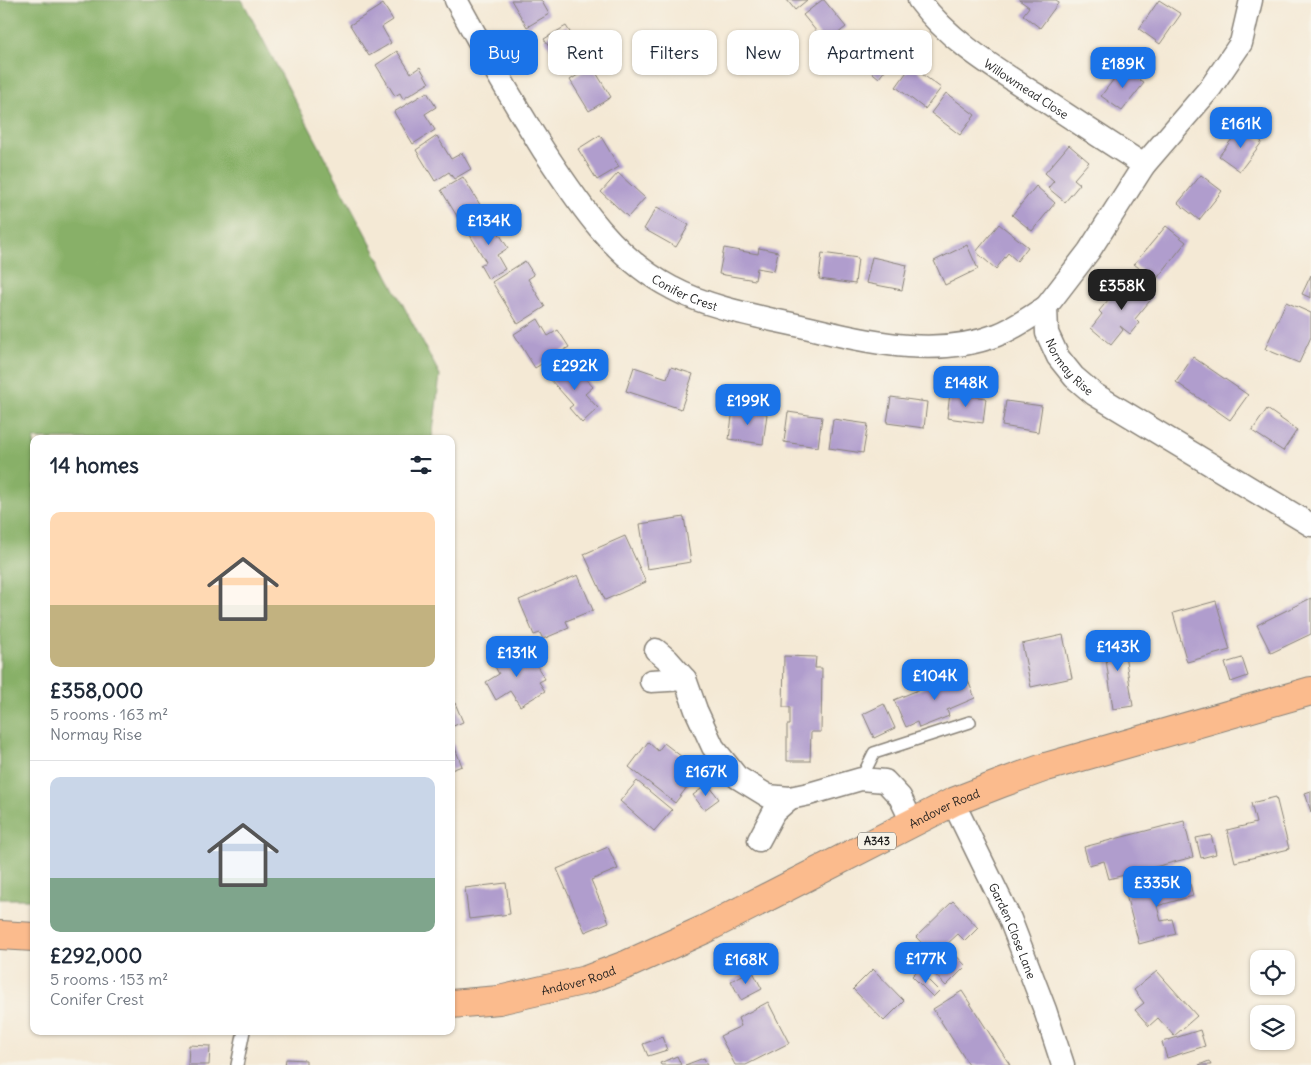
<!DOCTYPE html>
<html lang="en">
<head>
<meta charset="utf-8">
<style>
  :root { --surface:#fff; --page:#f2f2f3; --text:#1f2937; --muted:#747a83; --line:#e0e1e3; --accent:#1a73e8 }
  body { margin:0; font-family:Delius,sans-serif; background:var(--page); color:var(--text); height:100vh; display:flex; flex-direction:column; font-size:19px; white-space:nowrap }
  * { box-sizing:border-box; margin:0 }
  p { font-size:16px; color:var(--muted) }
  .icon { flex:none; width:28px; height:28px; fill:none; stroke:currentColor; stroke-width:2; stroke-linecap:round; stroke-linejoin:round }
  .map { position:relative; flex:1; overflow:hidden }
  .drawer { position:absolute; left:30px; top:435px; width:425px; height:600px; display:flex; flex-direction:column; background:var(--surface); border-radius:10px; box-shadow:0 1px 4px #0004 }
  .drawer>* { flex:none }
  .hud { position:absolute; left:470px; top:30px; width:475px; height:45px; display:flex; gap:10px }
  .fabs { position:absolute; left:1250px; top:950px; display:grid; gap:10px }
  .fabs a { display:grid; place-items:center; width:45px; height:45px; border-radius:10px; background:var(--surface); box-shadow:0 1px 4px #0004; font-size:25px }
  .price { position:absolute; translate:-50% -42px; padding:0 11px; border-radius:10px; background:var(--accent); color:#fff; font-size:16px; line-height:32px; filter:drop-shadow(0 1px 2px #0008) }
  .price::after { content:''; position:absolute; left:50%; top:30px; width:15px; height:11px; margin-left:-8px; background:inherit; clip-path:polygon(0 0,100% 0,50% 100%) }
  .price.current { background:#222; color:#fff }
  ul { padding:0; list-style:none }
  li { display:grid; align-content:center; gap:10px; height:265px; padding:0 20px }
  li+li { border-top:1px solid var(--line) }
  li span { display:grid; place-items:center; height:155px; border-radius:10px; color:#555 }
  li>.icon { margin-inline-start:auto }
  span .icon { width:90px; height:90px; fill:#fffc; stroke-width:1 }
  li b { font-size:21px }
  h2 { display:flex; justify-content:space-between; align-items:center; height:60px; padding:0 20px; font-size:21px }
  .chip { padding:0 18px; border-radius:10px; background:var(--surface); box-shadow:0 1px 4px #0004; font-size:18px; line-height:45px }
  .chip.current { background:var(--accent); color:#fff }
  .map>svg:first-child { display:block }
</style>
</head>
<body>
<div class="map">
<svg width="1311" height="1065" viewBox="0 0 1311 1065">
  <rect width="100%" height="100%" fill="#f7f3e8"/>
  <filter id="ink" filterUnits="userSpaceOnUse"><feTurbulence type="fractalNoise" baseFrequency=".02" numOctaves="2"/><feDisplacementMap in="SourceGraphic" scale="10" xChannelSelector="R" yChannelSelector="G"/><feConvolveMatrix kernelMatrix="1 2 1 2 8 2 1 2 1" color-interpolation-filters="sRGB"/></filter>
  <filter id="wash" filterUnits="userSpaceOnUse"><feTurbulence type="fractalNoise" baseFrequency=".0096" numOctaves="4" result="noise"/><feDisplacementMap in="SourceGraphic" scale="20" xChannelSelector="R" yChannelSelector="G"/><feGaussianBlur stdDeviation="1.12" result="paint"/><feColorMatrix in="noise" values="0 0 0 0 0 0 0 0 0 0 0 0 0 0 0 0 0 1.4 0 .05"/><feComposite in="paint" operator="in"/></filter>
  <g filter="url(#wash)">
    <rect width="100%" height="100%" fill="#f4e9d5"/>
    <!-- forest -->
    <polygon fill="#88b067" stroke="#526642" points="0,0 242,0 440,375 432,439 34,439 34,899 0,899"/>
    <g id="blocks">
      <!-- building -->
      <g fill="#b09dcd">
        <polygon points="511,0 541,0 549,14 527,27"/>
        <polygon points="787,0 807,0 795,10"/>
        <polygon points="822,0 824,0 846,27 826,43 803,15"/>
        <polygon points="1019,0 1056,0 1059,2 1040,28 1023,15 1029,7"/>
        <polygon points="1159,0 1181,14 1160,44 1139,29"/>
        <polygon points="383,4 393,20 382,27 391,43 369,56 350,25"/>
        <polygon points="566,26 586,57 564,71 544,39"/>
        <polygon points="866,35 895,57 879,78 850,55"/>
        <polygon points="397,51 411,73 420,67 429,83 403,99 400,93 395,96 376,65"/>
        <polygon points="592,66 611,97 589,111 570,80"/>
        <polygon points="911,66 941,88 925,109 896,87"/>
        <polygon points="1123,67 1144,83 1122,111 1101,96"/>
        <polygon points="427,92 436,107 425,114 435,130 413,144 394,112"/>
        <polygon points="946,93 975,115 960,135 931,113"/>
        <polygon points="1242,126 1262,142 1240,171 1219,156"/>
        <polygon points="600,135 619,167 597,180 578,149"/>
        <polygon points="437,136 451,159 462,153 471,169 454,179 449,172 435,181 416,150"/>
        <polygon points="1069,145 1089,162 1074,179 1080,184 1065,202 1048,188 1054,181 1045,173"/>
        <polygon points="618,173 645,198 628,217 601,192"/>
        <polygon points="1201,175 1222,191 1199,220 1178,203"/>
        <polygon points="463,177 482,208 460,221 441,190"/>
        <polygon points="1036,186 1055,203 1032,231 1012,215"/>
        <polygon points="657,207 689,225 676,247 644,229"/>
        <polygon points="489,217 508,248 497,255 505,269 488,279 480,265 486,262 467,230"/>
        <polygon points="999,224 1028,247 1017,261 1008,253 996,269 976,252"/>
        <polygon points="1166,226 1186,242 1155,281 1134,264"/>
        <polygon points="967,245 978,269 945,285 934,261"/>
        <polygon points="724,248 758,254 759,248 778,252 774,271 757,268 755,280 719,274"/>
        <polygon points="822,253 858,258 855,284 819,279"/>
        <polygon points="872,257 907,265 902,290 866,283"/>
        <polygon points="525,261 534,275 528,279 545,307 518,324 492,282"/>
        <polygon points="1311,275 1311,298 1302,294"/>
        <polygon points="1128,276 1153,297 1135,319 1139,323 1130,334 1120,326 1123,330 1111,345 1091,328 1102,314 1099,311"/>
        <polygon points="1286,302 1311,313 1311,337 1299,363 1265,349"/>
        <polygon points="538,319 548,336 558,330 569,347 535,368 514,334"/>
        <polygon points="1193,357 1248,395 1230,420 1176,382"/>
        <polygon points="570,361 593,387 585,394 598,408 582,423 569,408 573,405 550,379"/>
        <polygon points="634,367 667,378 671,367 693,374 681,409 626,391"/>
        <polygon points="950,393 986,398 983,423 947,418"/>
        <polygon points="891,397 927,402 924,428 887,423"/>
        <polygon points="1006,401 1042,406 1038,432 1002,426"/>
        <polygon points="733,409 767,414 763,444 729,439"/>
        <polygon points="1267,409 1297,430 1283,451 1252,431"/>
        <polygon points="788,412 822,417 818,447 784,442"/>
        <polygon points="833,419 868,424 863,453 829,448"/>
        <polygon points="684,517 691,562 647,569 640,524"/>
        <polygon points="625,536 646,582 605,600 584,554"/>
        <polygon points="578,575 593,610 566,621 569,628 543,639 540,633 534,635 519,600"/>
        <polygon points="1311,598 1311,634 1271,653 1257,625"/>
        <polygon points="1216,601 1230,650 1187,662 1173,613"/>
        <polygon points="1063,635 1072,678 1031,687 1022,644"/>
        <polygon points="1122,635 1133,706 1113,709 1103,638"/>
        <polygon points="518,648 528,664 533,660 545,679 539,682 545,691 520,706 510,691 496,700 486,682 499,674 493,663"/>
        <polygon points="784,656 816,657 815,668 822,668 821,732 811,732 810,761 787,761 787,725 790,725 790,707 783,707"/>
        <polygon points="1242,658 1248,676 1231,682 1225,663"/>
        <polygon points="964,671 975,698 947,710 949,716 919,728 917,722 906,727 894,700"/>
        <polygon points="455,703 463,722 451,727 451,704"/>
        <polygon points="884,704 895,728 874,738 863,714"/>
        <polygon points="451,738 462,766 451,770"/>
        <polygon points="648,742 658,751 664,743 691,764 686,772 694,778 675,803 629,767"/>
        <polygon points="637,781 672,810 654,831 620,801"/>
        <polygon points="708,784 719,799 704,810 693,795"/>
        <polygon points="1311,791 1311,812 1305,793"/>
        <polygon points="1276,797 1289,849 1235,862 1227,830 1256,823 1251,803"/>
        <polygon points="1184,821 1193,857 1109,879 1104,861 1089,865 1084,847"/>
        <polygon points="1211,835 1216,854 1201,858 1196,838"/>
        <polygon points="608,847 618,869 591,880 609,922 585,932 557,869"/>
        <polygon points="1187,872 1193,896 1157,906 1161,921 1172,919 1176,934 1139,944 1126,895 1165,885 1164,879"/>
        <polygon points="506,883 510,914 469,919 465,888"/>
        <polygon points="953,901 978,928 965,941 958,934 946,945 966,966 946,986 929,968 938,960 916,937"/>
        <polygon points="873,969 904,1001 884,1021 853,989"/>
        <polygon points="752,970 762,989 741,1000 731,981"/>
        <polygon points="918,970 939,991 933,997 912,976"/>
        <polygon points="1157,971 1197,1016 1174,1036 1158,1018 1149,1026 1135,1010 1144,1003 1134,990"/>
        <polygon points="962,991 1010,1065 969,1065 933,1009"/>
        <polygon points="768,1002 789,1043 746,1065 735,1065 720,1036 741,1026 738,1018"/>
        <polygon points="1200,1030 1205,1046 1167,1058 1162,1042"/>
        <polygon points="662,1037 667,1050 648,1056 643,1044"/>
        <polygon points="189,1045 210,1046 209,1065 188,1065"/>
        <polygon points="677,1056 681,1065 661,1065 660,1063"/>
        <polygon points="704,1058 707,1065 685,1065"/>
        <polygon points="286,1059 306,1060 306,1065 285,1065"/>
        <polygon points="1209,1061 1211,1065 1199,1065"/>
      </g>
    </g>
  </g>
  <g filter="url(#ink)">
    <use href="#blocks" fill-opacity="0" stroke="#888278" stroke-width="1"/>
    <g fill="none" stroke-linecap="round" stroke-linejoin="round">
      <defs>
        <g id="lane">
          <polyline points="861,779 874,753 970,722"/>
          <polyline points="237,1065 244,1031"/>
        </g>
        <g id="street">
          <path id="s1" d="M456 0C484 51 513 102 544 151 579 204 614 258 672 288 712 310 773 319 818 330 875 344 940 357 997 335 1014 329 1031 316 1046 307"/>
          <path id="s2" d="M919 0C948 40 995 68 1035 94 1071 118 1108 142 1144 165"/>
          <path id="s3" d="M1251 0 1241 43 1211 87 1144 165 1089 251 1046 307 1047 333 1058 357 1074 377 1094 394 1311 525"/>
          <polyline points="656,650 668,660 685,679 696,710 713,747 737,777 768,796 790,798 809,794 861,779 885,781 900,797 913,824"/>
          <polyline points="651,681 685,679"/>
          <path id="s4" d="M953 802 1010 919 1045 1010 1063 1065"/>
          <polyline points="759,840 774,812 790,798"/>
        </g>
        <g id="primary">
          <polyline points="0,935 34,937"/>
          <path id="s5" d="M451 1004 499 1000 586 980 628 964 703 930 953 802 1002 783 1046 767 1311 691"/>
        </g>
      </defs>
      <!-- lane casing -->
      <use href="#lane" stroke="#888278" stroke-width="14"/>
      <!-- street casing -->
      <use href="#street" stroke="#888278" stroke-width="25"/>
      <!-- primary casing -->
      <use href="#primary" stroke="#888278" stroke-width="30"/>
      <!-- lane -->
      <use href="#lane" stroke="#fff" stroke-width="11"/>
      <!-- street -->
      <use href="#street" stroke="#fff" stroke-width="22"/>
      <!-- primary -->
      <use href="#primary" stroke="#fbbb8d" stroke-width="28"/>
    </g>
  </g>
  <g text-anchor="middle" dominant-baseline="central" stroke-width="4" stroke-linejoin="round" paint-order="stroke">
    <!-- shield labels -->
    <rect fill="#f7f3e8" stroke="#5e5c59" stroke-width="1" x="858" y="832.5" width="38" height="17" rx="4"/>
    <g font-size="11" font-weight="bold" fill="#1c1c1c">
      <text x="877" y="841">A343</text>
    </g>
    <!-- street labels -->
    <g font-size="12" fill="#1c1c1c" stroke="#f7f3e8">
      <text stroke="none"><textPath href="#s2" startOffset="140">Willowmead Close</textPath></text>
      <text stroke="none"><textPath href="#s1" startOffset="378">Conifer Crest</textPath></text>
      <text stroke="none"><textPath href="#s3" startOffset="440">Normay Rise</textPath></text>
      <text stroke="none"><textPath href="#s5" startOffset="535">Andover Road</textPath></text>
      <text stroke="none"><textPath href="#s4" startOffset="142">Garden Close Lane</textPath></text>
      <text stroke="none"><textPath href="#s5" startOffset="130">Andover Road</textPath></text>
    </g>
  </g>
</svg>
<div class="fabs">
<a><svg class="icon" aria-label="locate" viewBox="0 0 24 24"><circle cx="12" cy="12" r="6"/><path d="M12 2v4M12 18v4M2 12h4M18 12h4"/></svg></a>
<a><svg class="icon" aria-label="layers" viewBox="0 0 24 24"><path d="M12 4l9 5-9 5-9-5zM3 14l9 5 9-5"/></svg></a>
</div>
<b class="price" style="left:1123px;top:89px">£189K</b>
<b class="price" style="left:1241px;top:149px">£161K</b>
<b class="price" style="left:489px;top:246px">£134K</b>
<b class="price current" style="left:1122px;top:311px">£358K</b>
<b class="price" style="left:575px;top:391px">£292K</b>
<b class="price" style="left:966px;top:408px">£148K</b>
<b class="price" style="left:748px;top:426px">£199K</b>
<b class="price" style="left:1118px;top:672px">£143K</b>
<b class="price" style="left:517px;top:678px">£131K</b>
<b class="price" style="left:935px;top:701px">£104K</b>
<b class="price" style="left:706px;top:797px">£167K</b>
<b class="price" style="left:1157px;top:908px">£335K</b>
<b class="price" style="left:926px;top:984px">£177K</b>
<b class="price" style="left:746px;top:985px">£168K</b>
<div class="hud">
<a class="chip current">Buy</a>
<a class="chip">Rent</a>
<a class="chip">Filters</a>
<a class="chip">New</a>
<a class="chip">Apartment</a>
</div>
<section class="drawer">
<h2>14 homes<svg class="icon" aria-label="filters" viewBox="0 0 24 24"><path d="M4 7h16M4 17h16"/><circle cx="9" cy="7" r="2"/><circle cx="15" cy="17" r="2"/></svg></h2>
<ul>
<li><span style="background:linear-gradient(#ffd9b3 60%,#c2b280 0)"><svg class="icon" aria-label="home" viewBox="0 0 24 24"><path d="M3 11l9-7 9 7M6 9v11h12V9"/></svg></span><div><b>£358,000</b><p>5 rooms · 163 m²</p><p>Normay Rise</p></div></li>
<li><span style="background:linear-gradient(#c9d6e8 65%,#7fa58c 0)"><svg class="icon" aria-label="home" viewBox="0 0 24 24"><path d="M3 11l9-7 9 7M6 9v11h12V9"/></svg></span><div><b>£292,000</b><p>5 rooms · 153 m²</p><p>Conifer Crest</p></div></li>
</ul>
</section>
</div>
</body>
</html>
